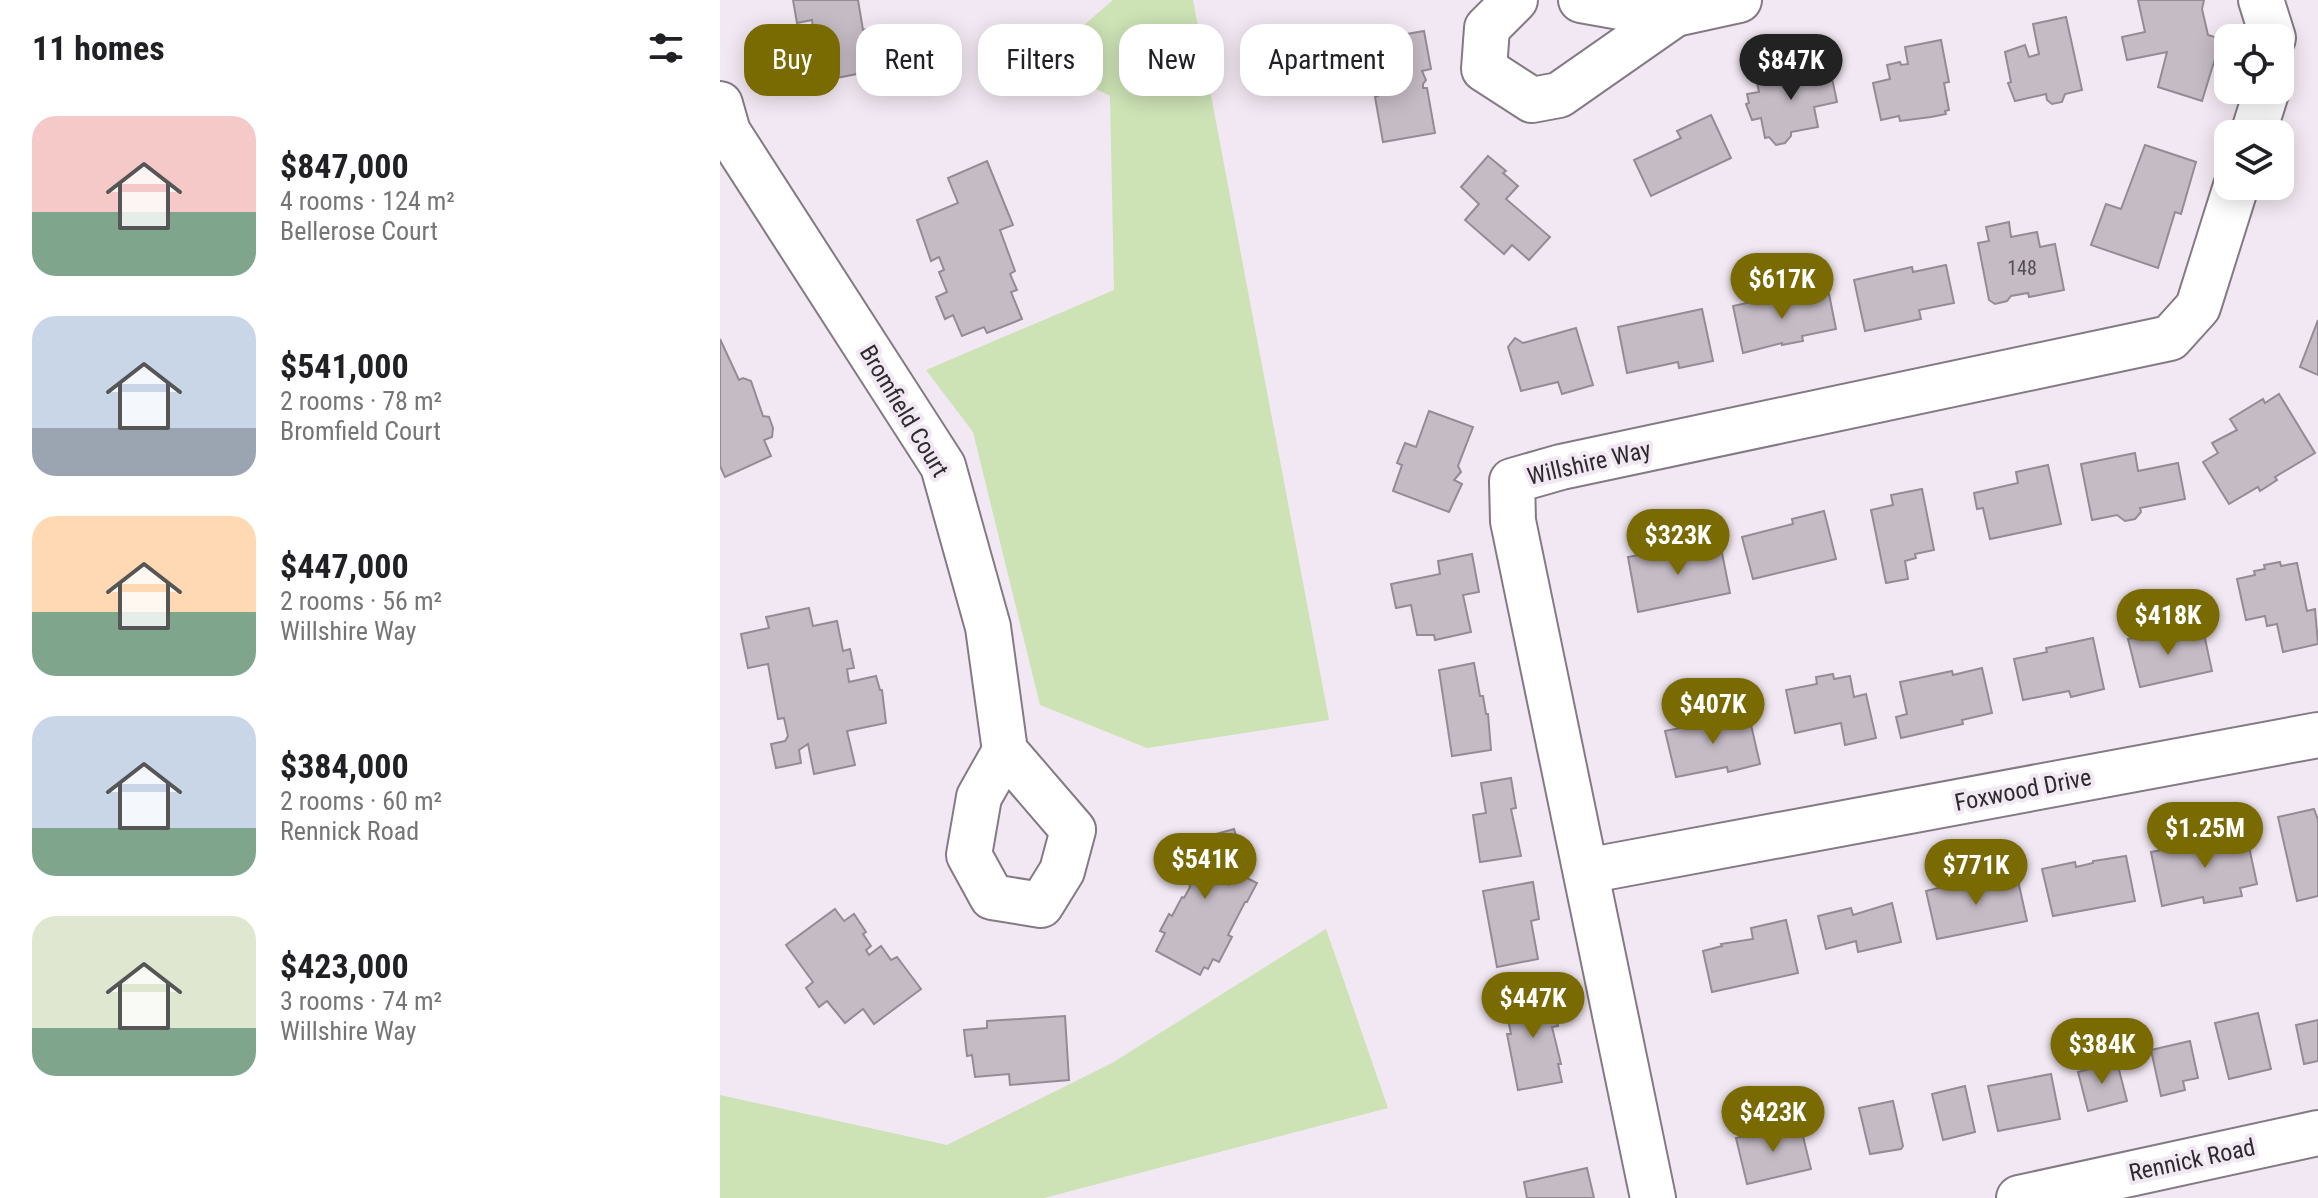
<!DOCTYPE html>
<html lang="en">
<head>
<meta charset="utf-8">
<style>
  :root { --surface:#fff; --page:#f6f6f6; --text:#202124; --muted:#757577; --accent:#7a6a02 }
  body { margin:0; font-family:"Roboto Condensed",sans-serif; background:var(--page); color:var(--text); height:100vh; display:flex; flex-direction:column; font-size:30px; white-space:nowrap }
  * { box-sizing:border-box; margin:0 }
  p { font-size:26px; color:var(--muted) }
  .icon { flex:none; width:44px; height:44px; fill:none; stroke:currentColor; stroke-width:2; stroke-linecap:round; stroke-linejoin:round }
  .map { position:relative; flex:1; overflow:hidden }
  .details { display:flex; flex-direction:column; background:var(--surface); width:720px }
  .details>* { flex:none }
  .top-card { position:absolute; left:24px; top:24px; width:760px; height:72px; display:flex; gap:16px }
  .fabs { position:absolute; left:1494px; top:24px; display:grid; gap:16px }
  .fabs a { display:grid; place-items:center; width:80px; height:80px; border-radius:16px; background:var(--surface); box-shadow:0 4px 20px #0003; font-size:40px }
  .price { position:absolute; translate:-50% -68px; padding:0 18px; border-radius:28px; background:var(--accent); color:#fff; font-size:26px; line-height:52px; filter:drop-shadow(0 2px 4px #0008) }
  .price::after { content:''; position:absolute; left:50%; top:48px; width:24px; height:18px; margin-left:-12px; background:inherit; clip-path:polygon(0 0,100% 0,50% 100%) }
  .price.current { background:#222; color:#fff }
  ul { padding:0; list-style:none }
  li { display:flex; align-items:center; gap:24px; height:200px; padding:0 32px }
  li span { display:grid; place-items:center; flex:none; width:224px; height:160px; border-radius:24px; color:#555 }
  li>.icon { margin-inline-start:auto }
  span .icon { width:96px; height:96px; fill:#fffc; stroke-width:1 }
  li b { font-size:34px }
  h2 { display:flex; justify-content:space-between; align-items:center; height:96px; padding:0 32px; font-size:34px }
  .tag { padding:0 28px; border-radius:24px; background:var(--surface); box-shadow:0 4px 20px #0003; font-size:28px; line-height:72px }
  .tag.current { background:var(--accent); color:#fff }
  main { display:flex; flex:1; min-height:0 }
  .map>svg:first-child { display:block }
</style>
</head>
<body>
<main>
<section class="details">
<h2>11 homes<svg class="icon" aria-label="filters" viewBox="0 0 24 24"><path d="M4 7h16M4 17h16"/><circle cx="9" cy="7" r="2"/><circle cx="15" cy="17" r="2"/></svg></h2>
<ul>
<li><span style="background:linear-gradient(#f6c9c9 60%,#7fa58c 0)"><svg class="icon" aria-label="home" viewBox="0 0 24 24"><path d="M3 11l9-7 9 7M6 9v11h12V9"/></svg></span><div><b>$847,000</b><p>4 rooms · 124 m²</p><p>Bellerose Court</p></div></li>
<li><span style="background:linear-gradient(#c9d6e8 70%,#9aa5b1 0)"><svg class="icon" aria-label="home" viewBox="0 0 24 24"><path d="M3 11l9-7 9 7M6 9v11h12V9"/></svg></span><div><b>$541,000</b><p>2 rooms · 78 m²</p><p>Bromfield Court</p></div></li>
<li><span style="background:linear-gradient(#ffd9b3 60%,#7fa58c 0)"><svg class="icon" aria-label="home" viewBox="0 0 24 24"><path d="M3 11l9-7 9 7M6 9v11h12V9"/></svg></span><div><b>$447,000</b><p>2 rooms · 56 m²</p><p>Willshire Way</p></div></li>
<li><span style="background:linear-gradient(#c9d6e8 70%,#7fa58c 0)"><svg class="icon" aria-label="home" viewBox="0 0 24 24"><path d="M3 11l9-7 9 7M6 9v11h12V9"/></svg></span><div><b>$384,000</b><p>2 rooms · 60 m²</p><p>Rennick Road</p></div></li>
<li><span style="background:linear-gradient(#dfe7d0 70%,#7fa58c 0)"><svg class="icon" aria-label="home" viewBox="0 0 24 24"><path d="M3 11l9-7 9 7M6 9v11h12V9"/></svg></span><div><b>$423,000</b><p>3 rooms · 74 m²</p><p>Willshire Way</p></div></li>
</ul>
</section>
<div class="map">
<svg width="1598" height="1198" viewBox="0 0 1598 1198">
  <rect width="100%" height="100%" fill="#f2e8f3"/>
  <!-- green -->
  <g fill="#cde2b5">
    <polygon points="393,0 473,0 609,720 427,748 320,705 253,432 206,370 394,290 390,96 321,62"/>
    <polygon points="606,929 668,1108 324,1198 0,1198 0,1095 227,1145 392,1063"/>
  </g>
  <!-- building -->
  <g fill="#c5bbc5" stroke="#948b95" stroke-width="2">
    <polygon points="73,0 138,0 143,30 156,27 164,32 165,39 176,37 177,45 191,43 194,59 167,64 168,68 106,80 102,61 97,62 92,20 77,23"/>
    <polygon points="1418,0 1484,0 1482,9 1488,35 1501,39 1482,101 1438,87 1447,52 1407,60 1402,37 1425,32"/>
    <polygon points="1346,17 1362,90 1345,94 1342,102 1332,104 1327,100 1326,94 1295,101 1288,83 1291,82 1285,52 1305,45 1309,57 1319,54 1313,24"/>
    <polygon points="704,31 711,69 702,71 706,80 703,84 703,88 707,88 715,133 663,142 655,97 658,96 655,77 659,76 655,54 667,52 664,38"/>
    <polygon points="1221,40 1229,82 1224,83 1229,110 1225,111 1226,114 1211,117 1180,121 1179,116 1161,120 1153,83 1170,79 1167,65 1180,62 1181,65 1188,64 1185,47"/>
    <polygon points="1109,64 1117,102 1094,107 1098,127 1071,132 1071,136 1065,143 1056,145 1049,137 1045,138 1041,118 1032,120 1026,104 1029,103 1027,94 1039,92 1037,82"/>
    <polygon points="991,115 1011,158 931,196 914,160 961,138 957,131"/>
    <polygon points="1425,145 1476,162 1461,214 1455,212 1438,268 1371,245 1386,204 1401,209"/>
    <polygon points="768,156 786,171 783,173 798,186 786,199 830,237 809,260 792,245 784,254 745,220 759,204 741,187"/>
    <polygon points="267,161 293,225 280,230 295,271 290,274 297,290 291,292 302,319 267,333 264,327 242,336 233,315 225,319 216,297 227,292 219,272 224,270 219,257 211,261 197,220 238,203 228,178"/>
    <polygon points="1289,222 1291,237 1317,232 1320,247 1335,244 1344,290 1309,297 1308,293 1291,296 1287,301 1275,304 1269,300 1258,243 1269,241 1266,227"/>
    <polygon points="1226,265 1234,303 1199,310 1201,319 1145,331 1134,280 1192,267 1193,272"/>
    <polygon points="1073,293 1075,301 1109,294 1116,329 1082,336 1083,341 1062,345 1062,343 1023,353 1013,306"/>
    <polygon points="982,309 993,361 959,368 958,362 907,373 898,327"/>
    <polygon points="1598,320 1598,375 1580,367"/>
    <polygon points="856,328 873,385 842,394 838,382 801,391 788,347 795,338 803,343"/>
    <polygon points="0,339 19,380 23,378 31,381 43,416 49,417 53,428 52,437 44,440 51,456 5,477 0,466"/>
    <polygon points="1559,394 1595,453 1555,477 1557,480 1540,491 1538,487 1509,504 1483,462 1498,453 1492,443 1517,430 1510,419 1543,399 1545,403"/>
    <polygon points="709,411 753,427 738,466 741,472 734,480 742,484 729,512 673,491 682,465 677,463 685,443 696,447"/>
    <polygon points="1415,453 1418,471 1458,463 1465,499 1420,508 1421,512 1415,519 1405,521 1397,515 1372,520 1361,464"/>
    <polygon points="1328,465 1341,524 1270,539 1263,508 1257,509 1254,493 1298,483 1296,472"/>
    <polygon points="1202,489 1214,550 1195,554 1196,558 1185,561 1188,579 1166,583 1151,510 1173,505 1171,495"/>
    <polygon points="1104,511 1116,559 1033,579 1022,537 1073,524 1072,519"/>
    <polygon points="1000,543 1010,593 918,612 908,557 949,549 950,553"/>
    <polygon points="752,554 759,592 743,595 751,632 715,640 714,635 697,635 691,605 676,608 671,584 720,574 718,561"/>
    <polygon points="1560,562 1561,566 1577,563 1587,611 1595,609 1598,644 1563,652 1557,624 1547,626 1545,616 1526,620 1517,579 1535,575 1534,571 1545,569 1544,565"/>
    <polygon points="89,608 93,626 117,621 123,651 130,649 134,668 127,669 129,682 156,676 160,690 162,690 166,723 127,731 135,765 94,774 88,744 79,750 81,763 56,768 51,744 65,741 68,736 64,718 58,719 48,664 28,668 21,634 49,628 46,617"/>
    <polygon points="1453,628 1456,641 1484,634 1492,671 1420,687 1408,639"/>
    <polygon points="1373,638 1384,689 1351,697 1349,691 1303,700 1294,659 1327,652 1326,648"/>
    <polygon points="754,663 760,696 763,696 766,714 768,714 771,750 732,756 719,670"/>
    <polygon points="1262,668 1272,713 1242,720 1243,724 1181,738 1176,717 1187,714 1180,682 1232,671 1233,675"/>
    <polygon points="1113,674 1114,679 1130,676 1134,697 1146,694 1156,738 1125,745 1121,723 1075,733 1066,690 1097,684 1096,677"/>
    <polygon points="1029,716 1040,764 1008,772 1007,767 956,777 945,731 965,727 964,722 983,718 984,724"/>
    <polygon points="791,778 796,808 791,809 801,856 760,862 753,815 766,813 761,783"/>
    <polygon points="1594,809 1598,820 1598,896 1577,901 1558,817"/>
    <polygon points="514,829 524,861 503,868 509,884 515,872 537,883 527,902 525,902 508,935 512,937 499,962 493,959 488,969 484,967 480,975 436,951 445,933 440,931 449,914 452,916 462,897 464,898 470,887 468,878 460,880 450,847"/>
    <polygon points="1526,833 1537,884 1520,888 1522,896 1484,903 1483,897 1442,906 1431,852"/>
    <polygon points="1406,856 1415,901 1333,916 1322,869 1355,862 1356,867 1373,863 1373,861"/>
    <polygon points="1297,876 1307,921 1217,939 1206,891 1243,882 1244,888"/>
    <polygon points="813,882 819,919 811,921 818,959 777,967 763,891"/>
    <polygon points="1172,903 1181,942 1138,952 1136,941 1106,949 1098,916 1131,908 1133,915"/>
    <polygon points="115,909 124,921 134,914 146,932 143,934 151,946 146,950 149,955 161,946 171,960 177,957 201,989 154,1024 143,1009 125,1023 107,1001 99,1007 86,988 93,982 66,945"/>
    <polygon points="1066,920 1078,973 992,992 983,951 1002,946 1001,944 1033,939 1031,928"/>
    <polygon points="831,990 838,1026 832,1027 841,1064 838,1064 842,1082 798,1090 787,1034 791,1034 784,999"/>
    <polygon points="1538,1013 1551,1069 1509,1079 1495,1023"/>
    <polygon points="345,1016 349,1080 290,1085 289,1074 255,1077 252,1055 247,1056 244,1030 267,1028 267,1021"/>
    <polygon points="1598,1020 1598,1061 1584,1064 1576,1025"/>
    <polygon points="1470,1041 1478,1078 1463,1081 1465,1090 1441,1096 1431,1050"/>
    <polygon points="1397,1062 1407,1101 1368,1111 1358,1072"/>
    <polygon points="1331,1074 1340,1119 1278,1131 1268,1086"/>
    <polygon points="1245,1086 1255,1132 1223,1140 1212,1094"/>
    <polygon points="1173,1101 1183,1146 1181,1149 1150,1154 1139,1108"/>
    <polygon points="1080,1124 1091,1169 1027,1184 1016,1138"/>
    <polygon points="867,1168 874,1198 807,1198 804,1182"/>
  </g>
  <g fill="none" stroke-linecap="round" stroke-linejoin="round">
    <defs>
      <g id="minor">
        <polyline points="795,0 767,28 764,69 812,100 839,95 955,14"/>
        <polyline points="861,0 923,11 955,14 1019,0"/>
        <polyline points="1541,0 1553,38"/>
        <polyline points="0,104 8,132 223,466 268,627 285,751 353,830 342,871 321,905 272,897 249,855 259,797 285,751"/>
        <polyline points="1533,134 1547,90"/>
        <polyline points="866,871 1598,735"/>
        <polyline points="933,1198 793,521 792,481 841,467 1450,338 1478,307 1516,186"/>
        <polyline points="1299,1198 1598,1133"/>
      </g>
    </defs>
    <!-- minor casing -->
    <use href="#minor" stroke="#837a84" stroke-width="48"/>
    <!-- minor -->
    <use href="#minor" stroke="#fff" stroke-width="44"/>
  </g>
  <g text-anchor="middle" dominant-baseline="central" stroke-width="8" stroke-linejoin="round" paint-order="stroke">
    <!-- number labels -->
    <g font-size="20" fill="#544f54">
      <text x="1302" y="268">148</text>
    </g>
    <!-- street labels -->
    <g font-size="24" fill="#2e2b2f" stroke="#f2e8f3">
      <text transform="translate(184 411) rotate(59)">Bromfield Court</text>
      <text transform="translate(869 463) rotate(-13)">Willshire Way</text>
      <text transform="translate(1303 790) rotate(-11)">Foxwood Drive</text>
      <text transform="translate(1472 1160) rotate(-12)">Rennick Road</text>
    </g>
  </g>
</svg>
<div class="fabs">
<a><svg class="icon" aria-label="locate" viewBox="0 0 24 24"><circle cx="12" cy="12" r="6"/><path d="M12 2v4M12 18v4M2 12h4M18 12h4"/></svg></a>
<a><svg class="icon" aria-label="layers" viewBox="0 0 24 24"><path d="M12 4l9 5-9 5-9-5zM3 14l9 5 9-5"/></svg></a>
</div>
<b class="price current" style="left:1071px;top:102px">$847K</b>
<b class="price" style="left:1062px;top:321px">$617K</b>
<b class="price" style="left:958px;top:577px">$323K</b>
<b class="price" style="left:1448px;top:657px">$418K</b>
<b class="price" style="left:993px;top:746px">$407K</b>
<b class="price" style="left:1485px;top:870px">$1.25M</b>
<b class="price" style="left:485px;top:901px">$541K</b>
<b class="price" style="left:1256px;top:907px">$771K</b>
<b class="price" style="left:813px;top:1040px">$447K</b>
<b class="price" style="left:1382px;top:1086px">$384K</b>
<b class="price" style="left:1053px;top:1154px">$423K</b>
<div class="top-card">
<a class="tag current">Buy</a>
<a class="tag">Rent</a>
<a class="tag">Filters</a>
<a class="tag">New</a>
<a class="tag">Apartment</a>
</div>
</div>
</main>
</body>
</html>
